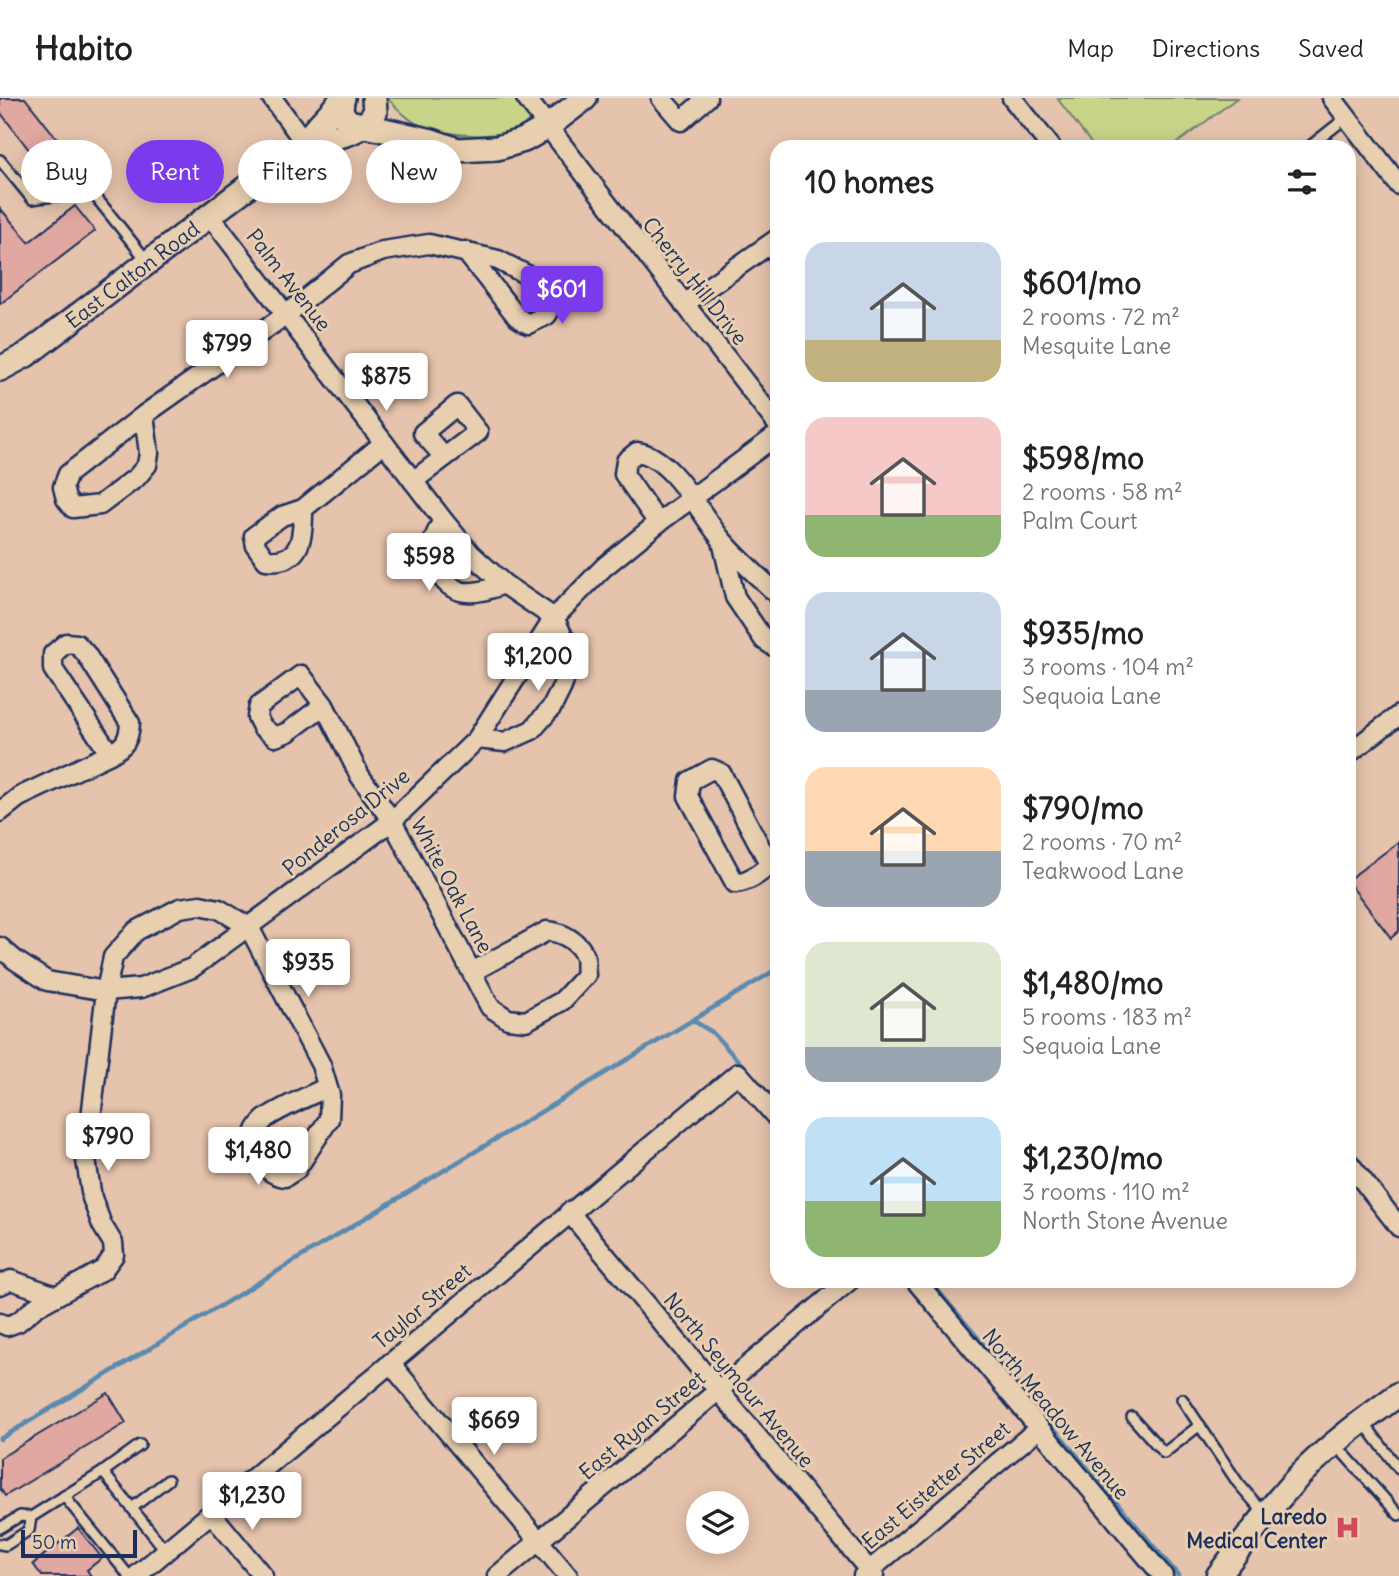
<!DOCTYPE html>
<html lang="en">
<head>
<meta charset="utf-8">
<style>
  :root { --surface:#fff; --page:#f6f6f6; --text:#222; --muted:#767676; --line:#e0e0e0; --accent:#7c3aed }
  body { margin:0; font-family:Delius,sans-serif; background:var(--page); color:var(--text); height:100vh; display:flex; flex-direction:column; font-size:26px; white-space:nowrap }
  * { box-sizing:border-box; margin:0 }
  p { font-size:23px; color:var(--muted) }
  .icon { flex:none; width:38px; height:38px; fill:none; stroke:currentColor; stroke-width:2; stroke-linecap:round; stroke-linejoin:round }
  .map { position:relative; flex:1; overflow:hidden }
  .drawer { position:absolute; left:770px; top:42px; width:586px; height:1148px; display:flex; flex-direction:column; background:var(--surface); border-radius:21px; box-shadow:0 4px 18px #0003 }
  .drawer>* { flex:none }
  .banner { position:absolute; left:21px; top:42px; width:644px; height:63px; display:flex; gap:14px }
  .buttons { position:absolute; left:686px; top:1393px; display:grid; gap:14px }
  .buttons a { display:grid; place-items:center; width:63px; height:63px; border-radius:50%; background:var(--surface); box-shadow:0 4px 18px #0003; font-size:35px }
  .scale { position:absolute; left:21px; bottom:18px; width:116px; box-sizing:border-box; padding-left:7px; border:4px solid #1b2f5e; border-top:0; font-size:19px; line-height:24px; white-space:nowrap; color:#1b2f5e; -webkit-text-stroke:5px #e8cfb0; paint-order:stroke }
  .price { position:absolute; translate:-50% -60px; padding:0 16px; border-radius:7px; background:#fff; color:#222; font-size:23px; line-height:46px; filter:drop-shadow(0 2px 4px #0008) }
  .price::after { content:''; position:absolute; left:50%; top:42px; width:21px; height:16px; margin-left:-10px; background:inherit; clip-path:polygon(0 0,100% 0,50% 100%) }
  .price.current { background:var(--accent); color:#fff }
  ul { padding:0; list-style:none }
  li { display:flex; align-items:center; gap:21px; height:175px; padding:0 35px }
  li span { display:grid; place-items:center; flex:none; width:196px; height:140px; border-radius:21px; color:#555 }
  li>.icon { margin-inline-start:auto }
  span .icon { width:84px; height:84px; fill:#fffc; stroke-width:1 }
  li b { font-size:30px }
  h2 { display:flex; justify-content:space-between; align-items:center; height:84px; padding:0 35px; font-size:30px }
  .pill { padding:0 24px; border-radius:32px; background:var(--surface); box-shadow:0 4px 18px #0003; font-size:24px; line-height:63px }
  .pill.current { background:var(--accent); color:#fff }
  header { display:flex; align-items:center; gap:42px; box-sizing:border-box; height:98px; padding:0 35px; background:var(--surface); border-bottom:2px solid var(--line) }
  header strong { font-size:33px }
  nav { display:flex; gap:38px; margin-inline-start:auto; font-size:24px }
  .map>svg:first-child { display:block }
</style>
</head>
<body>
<header>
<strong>Habito</strong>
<nav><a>Map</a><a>Directions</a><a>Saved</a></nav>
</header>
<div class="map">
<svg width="1399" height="1478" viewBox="0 0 1399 1478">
  <rect width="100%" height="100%" fill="#e6c3ac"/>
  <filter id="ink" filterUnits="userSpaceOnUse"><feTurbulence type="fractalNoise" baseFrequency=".0143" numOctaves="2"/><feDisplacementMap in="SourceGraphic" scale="14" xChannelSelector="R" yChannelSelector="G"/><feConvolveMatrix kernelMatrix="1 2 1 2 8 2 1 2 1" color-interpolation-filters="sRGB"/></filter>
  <g filter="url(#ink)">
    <!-- green -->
    <g fill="#c8d488" stroke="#728273" stroke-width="2">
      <path d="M387 0H518L530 20C519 45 443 38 421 28 408 22 397 10 387 0Z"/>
      <polygon points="1057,0 1237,0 1172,49 1094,49"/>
    </g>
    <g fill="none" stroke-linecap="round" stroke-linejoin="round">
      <!-- stream -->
      <g stroke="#5a8aaf" stroke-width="4.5">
        <polyline points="692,922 712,934 777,1005"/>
        <polyline points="930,1183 1178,1477"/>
        <polyline points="0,1341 777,871"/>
      </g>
    </g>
    <!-- building -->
    <g fill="#e1a7a1" stroke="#1b2f5e" stroke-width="2">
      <polygon points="0,0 25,0 73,61 50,79 0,14"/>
      <polygon points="75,108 95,133 0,206 0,110 29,144"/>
      <polygon points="1399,744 1399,833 1391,840 1349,785 1349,781"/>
      <polygon points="108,1295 126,1325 5,1398 0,1390 0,1360"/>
      <polygon points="78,1430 102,1460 87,1472 91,1478 42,1478 33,1466"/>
    </g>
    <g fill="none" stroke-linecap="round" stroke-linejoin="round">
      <defs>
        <g id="lane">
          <polyline points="1309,49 1347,19"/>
          <path d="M0 62 32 101C54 98 72 95 95 98L148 164"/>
          <polyline points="1182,1301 1238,1385 1264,1415"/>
          <polyline points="1132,1319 1164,1355 1200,1327"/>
          <polyline points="1364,1325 1399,1371"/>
          <polyline points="1336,1347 1399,1417"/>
          <polyline points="103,1374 166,1453"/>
          <polyline points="64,1398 129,1478"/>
          <polyline points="132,1410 168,1382"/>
          <polyline points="0,1430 20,1418 31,1419 103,1374 140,1347"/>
          <polyline points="0,1446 6,1447 29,1432 31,1419"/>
        </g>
        <g id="street">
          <polyline points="272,0 305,45"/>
          <polyline points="526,0 777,326"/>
          <polyline points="661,0 681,23 707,0"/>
          <polyline points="1012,0 1051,49"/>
          <polyline points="1332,0 1399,87"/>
          <polyline points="211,119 443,422 471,456 504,486 554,520 569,550 570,565 562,589 552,609 532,632 505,644 477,641"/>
          <polyline points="684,206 777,141"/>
          <polyline points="144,317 149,355 147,367 137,379 100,407 73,410 66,401 63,389 68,376 144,317 287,216 349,166 383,153 429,146 498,162 527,177 545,196 552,208 547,217 528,226 517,219 465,153"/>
          <polyline points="413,383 478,334 457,307 423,335 444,359"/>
          <path d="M303 411C303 439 302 466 266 462L256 448 254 438 282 418 303 411 384 345"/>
          <path d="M443 422C440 428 435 436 434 442 429 461 440 487 460 493 474 497 491 491 504 486"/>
          <path d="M658 425 624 376 626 363 637 354C672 358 700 416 722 442 739 462 759 479 777 496"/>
          <polyline points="722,443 735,499 764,542 773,548 777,547"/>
          <path d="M324 607 288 634 275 639 262 629 257 619 259 608 301 577 324 607 360 678 392 723 490 909 508 921 526 923 562 903 586 877C585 872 586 864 585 859 580 844 562 834 547 833L472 874"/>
          <polyline points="1349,655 1399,617"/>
          <path d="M0 714 19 699 110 656C125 648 129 642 130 625L86 556 77 546 66 545 53 556V571L110 656"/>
          <path d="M770 767 721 675 712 671 690 683 688 698 735 785C753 783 763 772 777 761"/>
          <polyline points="0,849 15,862 47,883 106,893 141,890 192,870 392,723 477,641 554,520 604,469 658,425 777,337"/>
          <polyline points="1349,1065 1399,1129"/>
          <polyline points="569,1114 874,1478"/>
          <polyline points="916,1183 1163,1478"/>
          <polyline points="0,1187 11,1182 56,1198"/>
          <path d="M0 1225 7 1228 18 1224 36 1209 103 1172 114 1157 113 1145 102 1127 92 1100 86 1062 106 893 113 859 136 833 180 810 200 807 219 811 249 829 321 967 330 997 329 1021 296 1072 285 1079C272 1077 266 1071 259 1061 250 1049 252 1033 264 1022 275 1012 312 997 327 989"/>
          <polyline points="390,1265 568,1478"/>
          <polyline points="211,1415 263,1478"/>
          <polyline points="136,1478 738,975 777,1020"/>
          <polyline points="497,1478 849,1183"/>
          <polyline points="863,1478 1038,1331"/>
        </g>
        <g id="secondary">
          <polyline points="342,0 341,15 349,24 432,43 458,52 497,50 524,42 547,29 585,0"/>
          <path d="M305 45C327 41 364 37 375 14L374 0"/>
          <path id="s1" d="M0 271 26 257 305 45C315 28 331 16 343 0"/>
          <path d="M1218 1478C1244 1444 1270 1409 1299 1378 1329 1347 1365 1321 1399 1296"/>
        </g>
      </defs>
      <!-- lane casing -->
      <use href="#lane" stroke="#1b2f5e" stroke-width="14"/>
      <!-- street casing -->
      <use href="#street" stroke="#1b2f5e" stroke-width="23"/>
      <!-- secondary casing -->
      <use href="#secondary" stroke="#1b2f5e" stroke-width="28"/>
      <!-- lane -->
      <use href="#lane" stroke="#e8cfb0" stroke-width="9"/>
      <!-- street -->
      <use href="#street" stroke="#e8cfb0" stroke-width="18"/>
      <!-- secondary -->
      <use href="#secondary" stroke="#e8cfb0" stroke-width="23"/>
    </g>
  </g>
  <!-- icons -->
  <defs>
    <symbol id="hospital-bare" viewBox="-9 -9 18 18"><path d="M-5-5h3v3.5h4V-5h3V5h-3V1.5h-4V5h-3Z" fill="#d1495b" stroke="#e8cfb0" stroke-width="2.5" paint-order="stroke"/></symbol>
  </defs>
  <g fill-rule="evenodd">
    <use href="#hospital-bare" x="1330" y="1412" width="35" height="35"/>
  </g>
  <g text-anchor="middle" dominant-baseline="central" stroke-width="6" stroke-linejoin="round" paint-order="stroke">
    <!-- street labels -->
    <g font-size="21" fill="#1b2f5e" stroke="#e8cfb0">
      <text stroke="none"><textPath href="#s1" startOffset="163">East Calton Road</textPath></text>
      <text transform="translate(289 182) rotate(52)">Palm Avenue</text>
      <text transform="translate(695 183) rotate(52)">Cherry Hill Drive</text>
      <text transform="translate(346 724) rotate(-39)">Ponderosa Drive</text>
      <text transform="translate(452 787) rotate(62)">White Oak Lane</text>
      <text transform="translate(422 1208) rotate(-40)">Taylor Street</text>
      <text transform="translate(739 1282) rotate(50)">North Seymour Avenue</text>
      <text transform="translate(1056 1316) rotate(50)">North Meadow Avenue</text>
      <text transform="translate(642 1327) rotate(-40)">East Ryan Street</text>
      <text transform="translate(936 1387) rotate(-40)">East Eistetter Street</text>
    </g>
    <!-- poi labels -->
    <g font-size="21" font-weight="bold" fill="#1b2f5e" stroke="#e8cfb0" text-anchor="end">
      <text x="1327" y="1418">Laredo<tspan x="1327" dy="24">Medical Center</tspan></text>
    </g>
  </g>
</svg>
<div class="buttons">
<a><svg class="icon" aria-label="layers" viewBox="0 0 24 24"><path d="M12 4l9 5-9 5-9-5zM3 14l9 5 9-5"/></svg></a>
</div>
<div class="scale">50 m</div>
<b class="price current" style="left:562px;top:228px">$601</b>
<b class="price" style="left:227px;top:282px">$799</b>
<b class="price" style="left:386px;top:315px">$875</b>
<b class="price" style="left:429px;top:495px">$598</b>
<b class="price" style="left:538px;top:595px">$1,200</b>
<b class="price" style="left:308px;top:901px">$935</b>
<b class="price" style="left:108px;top:1075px">$790</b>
<b class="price" style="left:258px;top:1089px">$1,480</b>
<b class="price" style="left:494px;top:1359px">$669</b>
<b class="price" style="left:252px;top:1434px">$1,230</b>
<div class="banner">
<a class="pill">Buy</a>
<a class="pill current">Rent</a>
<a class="pill">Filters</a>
<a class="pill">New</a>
</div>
<section class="drawer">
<h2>10 homes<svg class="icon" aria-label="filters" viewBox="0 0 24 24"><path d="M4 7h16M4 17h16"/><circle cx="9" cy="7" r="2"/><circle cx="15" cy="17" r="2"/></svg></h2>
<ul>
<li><span style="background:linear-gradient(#c9d6e8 70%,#c2b280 0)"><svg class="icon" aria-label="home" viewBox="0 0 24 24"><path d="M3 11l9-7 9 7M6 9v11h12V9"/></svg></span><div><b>$601/mo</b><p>2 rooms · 72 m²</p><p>Mesquite Lane</p></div></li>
<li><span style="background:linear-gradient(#f6c9c9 70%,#8fb573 0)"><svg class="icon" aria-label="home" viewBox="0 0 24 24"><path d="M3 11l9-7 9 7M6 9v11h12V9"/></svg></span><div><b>$598/mo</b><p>2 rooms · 58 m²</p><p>Palm Court</p></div></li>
<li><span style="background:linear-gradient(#c9d6e8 70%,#9aa5b1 0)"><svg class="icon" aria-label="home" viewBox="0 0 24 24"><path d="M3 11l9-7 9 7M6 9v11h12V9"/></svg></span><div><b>$935/mo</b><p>3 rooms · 104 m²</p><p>Sequoia Lane</p></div></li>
<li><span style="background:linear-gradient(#ffd9b3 60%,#9aa5b1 0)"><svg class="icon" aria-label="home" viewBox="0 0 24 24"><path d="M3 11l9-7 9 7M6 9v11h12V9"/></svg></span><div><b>$790/mo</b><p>2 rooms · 70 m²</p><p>Teakwood Lane</p></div></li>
<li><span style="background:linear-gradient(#dfe7d0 75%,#9aa5b1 0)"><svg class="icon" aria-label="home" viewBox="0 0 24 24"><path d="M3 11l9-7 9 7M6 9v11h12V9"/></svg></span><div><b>$1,480/mo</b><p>5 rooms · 183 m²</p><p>Sequoia Lane</p></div></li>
<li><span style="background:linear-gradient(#bfe0f5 60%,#8fb573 0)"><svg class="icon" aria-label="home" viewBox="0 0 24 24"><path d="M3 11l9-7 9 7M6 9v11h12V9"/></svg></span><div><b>$1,230/mo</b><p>3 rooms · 110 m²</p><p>North Stone Avenue</p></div></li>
</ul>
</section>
</div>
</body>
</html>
